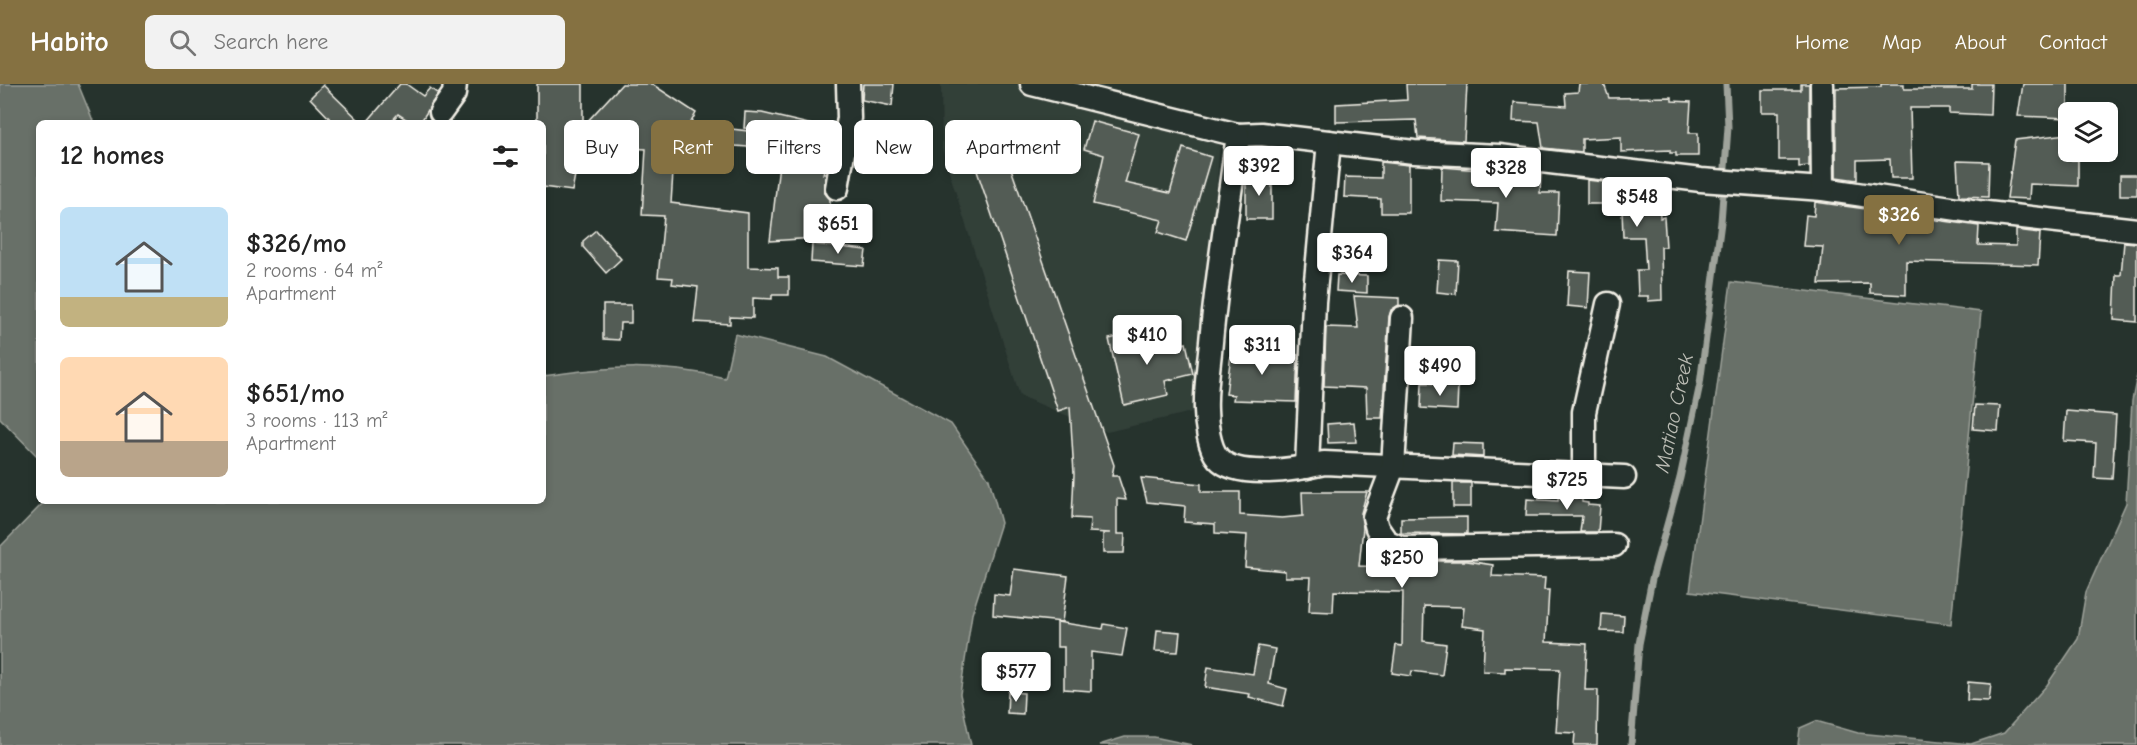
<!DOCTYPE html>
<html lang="en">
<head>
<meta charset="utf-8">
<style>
  :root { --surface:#fff; --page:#f2f2f2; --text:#222; --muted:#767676; --accent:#857141 }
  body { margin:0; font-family:"Comic Neue",sans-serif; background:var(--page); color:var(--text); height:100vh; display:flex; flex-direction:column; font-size:22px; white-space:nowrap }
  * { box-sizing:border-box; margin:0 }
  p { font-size:20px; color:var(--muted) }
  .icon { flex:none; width:33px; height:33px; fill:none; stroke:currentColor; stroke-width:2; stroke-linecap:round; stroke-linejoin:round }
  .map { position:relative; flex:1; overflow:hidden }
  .sheet { position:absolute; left:36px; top:36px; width:510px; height:384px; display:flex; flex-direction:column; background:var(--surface); border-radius:9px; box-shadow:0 3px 9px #0003 }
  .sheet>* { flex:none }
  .top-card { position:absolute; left:564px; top:36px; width:570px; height:54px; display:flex; gap:12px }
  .controls { position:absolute; left:2058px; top:18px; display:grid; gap:12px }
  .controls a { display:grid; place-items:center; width:60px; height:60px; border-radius:9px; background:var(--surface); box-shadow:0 3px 9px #0003; font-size:30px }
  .price { position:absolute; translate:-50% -51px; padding:0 14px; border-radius:6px; background:#fff; color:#222; font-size:20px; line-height:39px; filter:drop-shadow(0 2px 3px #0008) }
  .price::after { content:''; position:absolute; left:50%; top:36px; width:18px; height:14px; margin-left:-9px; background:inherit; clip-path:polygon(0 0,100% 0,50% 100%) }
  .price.active { background:var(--accent); color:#fff }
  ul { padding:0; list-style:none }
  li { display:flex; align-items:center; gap:18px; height:150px; padding:0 24px }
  li span { display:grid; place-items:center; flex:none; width:168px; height:120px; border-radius:9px; color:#555 }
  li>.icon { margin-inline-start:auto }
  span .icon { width:72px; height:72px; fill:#fffc; stroke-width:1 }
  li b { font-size:26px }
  h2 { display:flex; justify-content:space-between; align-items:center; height:72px; padding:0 24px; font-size:26px }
  .tag { padding:0 21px; border-radius:9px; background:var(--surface); box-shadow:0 3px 9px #0003; font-size:21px; line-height:54px }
  .tag.active { background:var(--accent); color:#fff }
  header { display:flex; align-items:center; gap:36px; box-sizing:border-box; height:84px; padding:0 30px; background:var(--accent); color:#fff }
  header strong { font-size:28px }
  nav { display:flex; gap:33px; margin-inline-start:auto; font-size:21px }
  .search { width:420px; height:54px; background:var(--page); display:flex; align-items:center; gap:15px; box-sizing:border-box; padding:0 21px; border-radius:9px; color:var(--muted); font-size:22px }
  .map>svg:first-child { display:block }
</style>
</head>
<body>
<header>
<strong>Habito</strong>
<div class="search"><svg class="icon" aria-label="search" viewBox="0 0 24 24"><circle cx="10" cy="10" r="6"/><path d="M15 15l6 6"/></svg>Search here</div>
<nav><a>Home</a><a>Map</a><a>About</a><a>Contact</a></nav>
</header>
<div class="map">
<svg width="2137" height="661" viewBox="0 0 2137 661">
  <rect width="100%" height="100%" fill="#26332d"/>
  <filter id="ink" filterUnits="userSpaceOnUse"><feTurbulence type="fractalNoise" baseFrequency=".0167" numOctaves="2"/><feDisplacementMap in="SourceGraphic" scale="12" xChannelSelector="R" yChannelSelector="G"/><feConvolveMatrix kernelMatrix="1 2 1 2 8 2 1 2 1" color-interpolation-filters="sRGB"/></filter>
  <g filter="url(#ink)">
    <!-- built -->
    <polygon fill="#333f39" points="941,0 1042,0 1221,47 1200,326 1107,348 1020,312 942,65"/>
    <!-- water -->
    <g fill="#676f68" stroke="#9fa39b" stroke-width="1.5">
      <polygon points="0,0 78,0 94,39 39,39 39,374 0,334"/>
      <polygon points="1731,198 1981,228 1951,540 1690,507"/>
      <path d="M735 250 827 273 951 340 989 395 1001 439 972 530 960 610 971 661H0V463L45 417H543V292C610 282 658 279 725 294Z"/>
      <polygon points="2137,291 2137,661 1798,661 1800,644 1816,637 1858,649 1971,660 2004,649 2047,601 2078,555 2086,508 2126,419 2132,317"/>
      <polygon points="1125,653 1154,653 1192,661 1099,661"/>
    </g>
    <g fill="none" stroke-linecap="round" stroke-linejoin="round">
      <!-- stream -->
      <polyline stroke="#9fa39b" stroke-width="7" points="1631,661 1639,560 1652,495 1680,394 1700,300 1721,138 1728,43 1726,0"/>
    </g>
    <!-- building -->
    <g fill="#525c55" stroke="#f4f1e8" stroke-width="1.5">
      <polygon points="400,0 406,0 423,12 430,4 438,10 420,39 412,39 398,30 390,39 366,39"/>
      <polygon points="537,0 583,0 583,42 622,0 652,0 696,29 686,47 676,42 671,119 748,129 748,183 778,184 778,193 789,193 789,211 772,211 772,215 753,214 753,234 730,233 730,240 694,238 698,203 672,200 673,194 658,193 664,132 642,131 646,65 596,62 595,91 575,91 572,107 543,103 543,39 537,37"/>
      <polygon points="863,0 894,0 892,22 862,16"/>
      <polygon points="1406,0 1467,0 1464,57 1418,54 1416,36 1336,38 1336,20 1407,16"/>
      <polygon points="1579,0 1604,0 1609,14 1672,13 1672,17 1691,18 1689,49 1698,49 1698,72 1676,72 1676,69 1670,69 1670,66 1621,68 1621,53 1582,55 1582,68 1543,64 1539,38 1513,37 1514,18 1566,22 1565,9 1578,8"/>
      <polygon points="1801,0 1809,0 1809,82 1799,83 1799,76 1779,76 1779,28 1762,28 1762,6 1801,6"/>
      <polygon points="1881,0 1904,0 1904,5 1972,5 1972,0 1991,0 1990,31 1949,29 1949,24 1910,24 1912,94 1891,94 1890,75 1857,76 1857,96 1836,93 1836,4 1881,3"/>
      <polygon points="2023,0 2068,0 2068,34 2018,32"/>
      <polygon points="323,1 362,39 334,39 310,14"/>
      <polygon points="745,28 762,29 830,45 830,61 823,90 826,90 824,108 830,115 830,127 819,127 815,154 770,157 783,46 744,44"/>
      <polygon points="1092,37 1139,50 1125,99 1170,109 1183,64 1211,73 1186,157 1158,148 1162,136 1093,120 1104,71 1084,65"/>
      <polygon points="723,44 748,47 748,63 721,61"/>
      <polygon points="2068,50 2068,76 2078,76 2078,102 2030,100 2029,115 2007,114 2015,56"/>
      <polygon points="1007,73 1114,381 1112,392 1118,392 1126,416 1117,415 1117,450 1125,450 1124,469 1103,469 1103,449 1110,449 1089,448 1090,435 1072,434 1074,390 1070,323 1058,327 976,84"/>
      <polygon points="1957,77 1989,78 1988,113 1959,112"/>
      <polygon points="1381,78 1409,81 1409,129 1381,129 1381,115 1344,113 1345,93 1381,94"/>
      <polygon points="1442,83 1541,91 1540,109 1559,109 1557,152 1496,148 1498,119 1441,117"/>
      <polygon points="1272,91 1272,135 1246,135 1246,92"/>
      <rect x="2120" y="91" width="17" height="20"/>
      <polygon points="1587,96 1638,102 1639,113 1659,112 1660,134 1664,133 1666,163 1661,163 1662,216 1648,217 1648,212 1638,212 1637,186 1646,186 1644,153 1623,153 1622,125 1611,125 1611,120 1587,120"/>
      <polygon points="1815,118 1895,129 1895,134 1930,135 1979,142 1978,161 2016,162 2016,146 2040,149 2038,181 1906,177 1906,211 1870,209 1870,199 1819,200 1823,163 1803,162 1806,131 1814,132"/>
      <polygon points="596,146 621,175 606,189 583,163 583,157"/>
      <polygon points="2124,158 2137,159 2137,238 2114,236 2116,191 2121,191"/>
      <polygon points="812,160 866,166 864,182 811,178"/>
      <polygon points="1439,176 1458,177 1456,210 1437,208"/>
      <polygon points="1569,187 1590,188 1588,224 1567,222"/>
      <polygon points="1337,191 1367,192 1367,209 1336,207"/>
      <polygon points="1354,212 1399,214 1399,221 1391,226 1389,233 1382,334 1367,334 1366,304 1324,302 1326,243 1358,244"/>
      <polygon points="603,221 631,221 631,239 620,239 619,256 603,255"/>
      <polygon points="1153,245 1157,265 1186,259 1193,290 1165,297 1168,311 1124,321 1109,255"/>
      <polygon points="1240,260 1263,262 1263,269 1298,271 1296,318 1233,316 1234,311 1226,310 1231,270 1239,271"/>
      <polygon points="1422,299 1458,301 1457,326 1421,324"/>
      <polygon points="1975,321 2000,322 1998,347 1973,345"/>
      <polygon points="2066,327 2116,331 2112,395 2094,394 2096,359 2064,357"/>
      <polygon points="1354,338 1356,358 1328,359 1327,340"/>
      <polygon points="1453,359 1483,360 1483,373 1452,371"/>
      <polygon points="1141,394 1201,400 1201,408 1240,408 1240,431 1282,434 1303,432 1302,408 1367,408 1361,429 1363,444 1359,482 1401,483 1401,477 1467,477 1493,481 1492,492 1545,494 1544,506 1549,506 1546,558 1587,560 1585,606 1598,606 1597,661 1574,661 1575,649 1556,648 1560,585 1505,584 1505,588 1483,587 1485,545 1462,542 1464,523 1424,522 1423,557 1446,560 1442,591 1412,587 1411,592 1392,589 1396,561 1402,562 1403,508 1334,507 1333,528 1309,527 1311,493 1285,493 1285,487 1245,483 1247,451 1215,449 1215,440 1184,438 1185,422 1147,418"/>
      <rect x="1453" y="399" width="18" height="24"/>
      <polygon points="1558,414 1582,414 1582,418 1588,419 1588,421 1600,422 1598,448 1580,448 1582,432 1526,432 1527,415 1558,417"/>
      <polygon points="1467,433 1467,450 1401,449 1401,434"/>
      <polygon points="1014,485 1068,492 1062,538 993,531 994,510 1010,512"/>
      <polygon points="1602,530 1624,532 1623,548 1601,547"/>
      <polygon points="1057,538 1103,545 1104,540 1127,544 1122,572 1091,568 1091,607 1064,605 1064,563 1057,563"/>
      <polygon points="1157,546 1180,548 1178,568 1155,567"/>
      <polygon points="1258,562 1275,565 1269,600 1287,605 1283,622 1249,613 1250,610 1205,603 1208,583 1253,590"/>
      <polygon points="1968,598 1991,600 1989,617 1967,616"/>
      <polygon points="1008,608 1024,609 1023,630 1007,629"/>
    </g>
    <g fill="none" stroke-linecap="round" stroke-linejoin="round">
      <defs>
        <g id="minor">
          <polyline points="1032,0 1238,51 1261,50 1414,68 1499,72 1701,96 1823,105 1978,128 2137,146"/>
          <polyline points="1822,0 1823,105"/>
          <polyline points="441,28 454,10 455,0"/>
          <path d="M1238 51C1229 120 1217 189 1211 258 1209 281 1205 304 1206 326 1206 340 1209 364 1218 374 1237 396 1299 385 1324 379L1624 393"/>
          <polyline points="837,104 849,34 848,0"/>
          <polyline points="1402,234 1393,383 1374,433 1377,444 1386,457 1401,464 1614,461"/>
          <polyline points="1307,383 1314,218 1329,58"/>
          <polyline points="1584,391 1584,328 1608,220"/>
        </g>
      </defs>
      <!-- minor casing -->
      <use href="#minor" stroke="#f4f1e8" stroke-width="27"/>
      <!-- minor -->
      <use href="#minor" stroke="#26332d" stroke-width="22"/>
    </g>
  </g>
  <g text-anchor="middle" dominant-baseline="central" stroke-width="6" stroke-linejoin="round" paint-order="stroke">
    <!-- water labels -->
    <g font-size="21" font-style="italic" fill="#bcbdb5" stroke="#26332d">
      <text transform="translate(1674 329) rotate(-78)">Matiao Creek</text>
    </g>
  </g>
</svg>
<div class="controls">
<a><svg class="icon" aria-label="layers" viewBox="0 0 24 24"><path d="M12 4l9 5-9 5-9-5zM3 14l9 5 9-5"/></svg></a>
</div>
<b class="price" style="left:1259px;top:113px">$392</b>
<b class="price" style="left:1506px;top:115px">$328</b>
<b class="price" style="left:1637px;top:144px">$548</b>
<b class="price active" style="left:1899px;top:162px">$326</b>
<b class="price" style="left:838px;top:171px">$651</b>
<b class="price" style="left:1352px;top:200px">$364</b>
<b class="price" style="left:1147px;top:282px">$410</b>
<b class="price" style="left:1262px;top:292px">$311</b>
<b class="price" style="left:1440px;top:313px">$490</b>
<b class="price" style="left:1567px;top:427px">$725</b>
<b class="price" style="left:1402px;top:505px">$250</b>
<b class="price" style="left:1016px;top:619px">$577</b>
<div class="top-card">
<a class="tag">Buy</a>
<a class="tag active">Rent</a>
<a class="tag">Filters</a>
<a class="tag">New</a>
<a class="tag">Apartment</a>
</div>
<section class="sheet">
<h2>12 homes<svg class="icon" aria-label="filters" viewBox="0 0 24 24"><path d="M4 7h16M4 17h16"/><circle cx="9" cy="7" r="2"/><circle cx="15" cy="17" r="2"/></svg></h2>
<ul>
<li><span style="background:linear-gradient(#bfe0f5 75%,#c2b280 0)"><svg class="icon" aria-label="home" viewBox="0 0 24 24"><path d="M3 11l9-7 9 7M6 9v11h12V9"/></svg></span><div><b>$326/mo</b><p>2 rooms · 64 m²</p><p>Apartment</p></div></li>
<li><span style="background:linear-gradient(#ffd9b3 70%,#b9a48a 0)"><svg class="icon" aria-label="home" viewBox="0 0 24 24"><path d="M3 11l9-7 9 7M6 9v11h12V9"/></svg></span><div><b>$651/mo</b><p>3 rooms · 113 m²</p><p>Apartment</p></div></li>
</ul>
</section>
</div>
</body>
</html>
